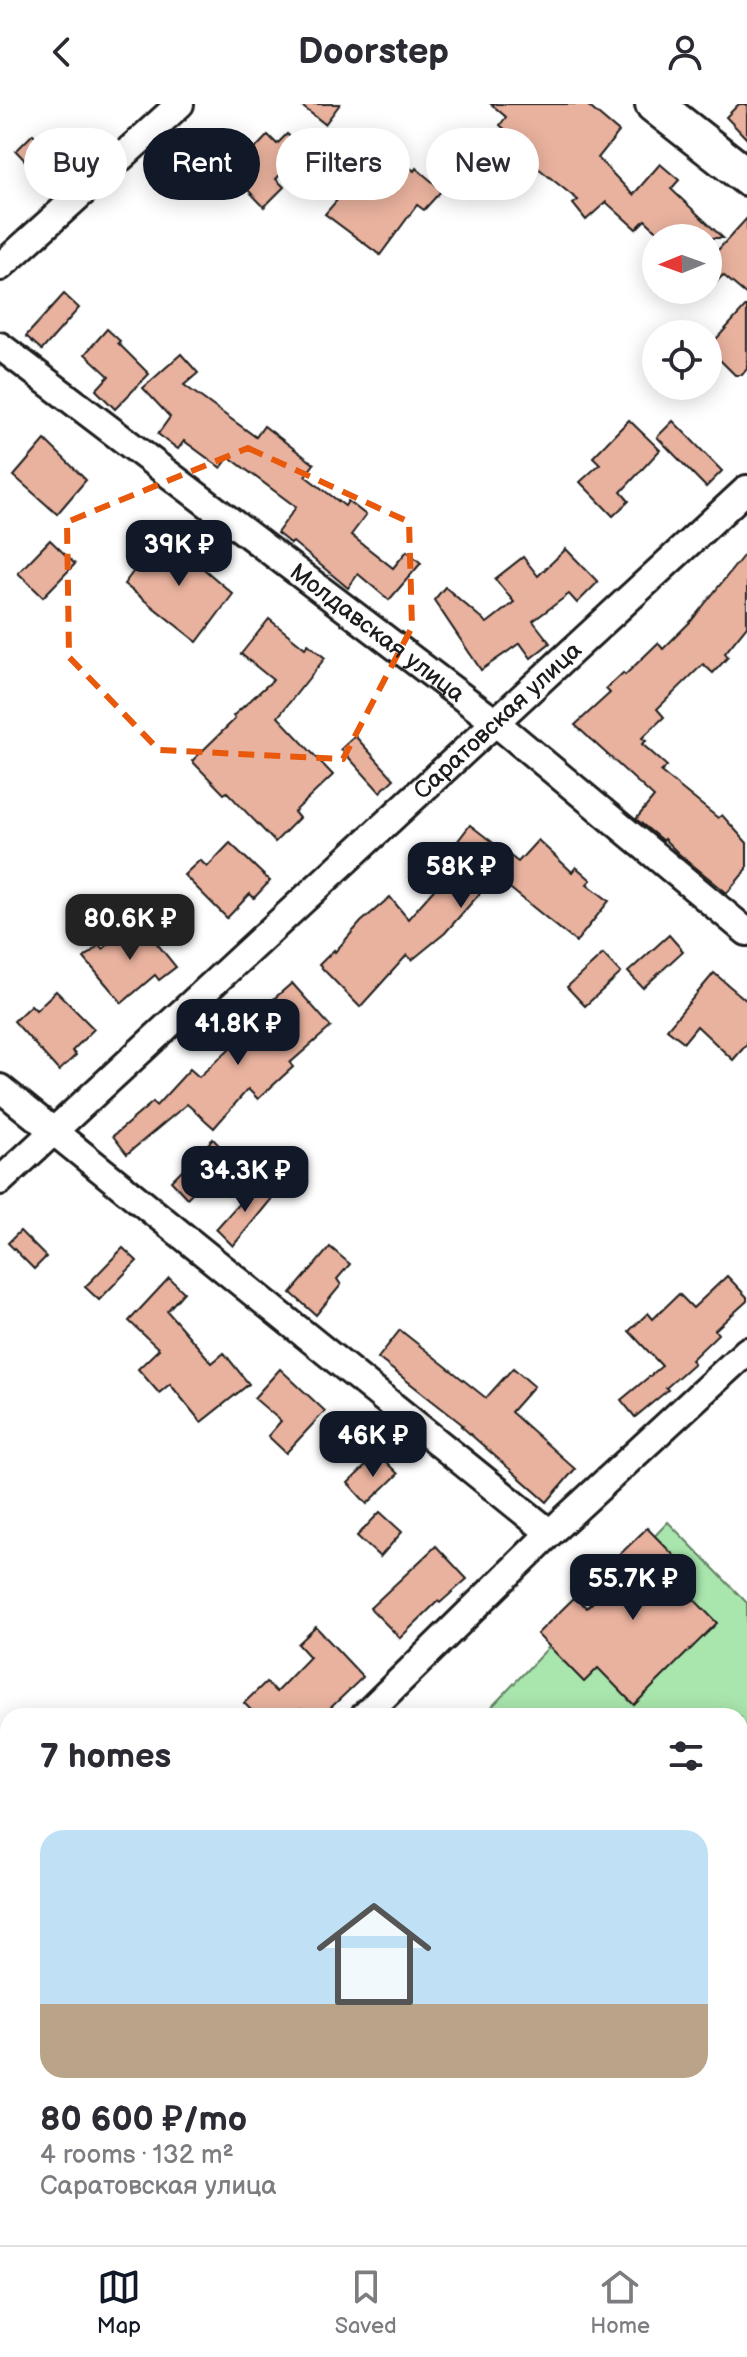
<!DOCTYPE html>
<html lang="en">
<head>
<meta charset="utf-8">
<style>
  :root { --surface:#fff; --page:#f2f2f3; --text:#2b2b33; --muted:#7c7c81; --line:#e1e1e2; --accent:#111827 }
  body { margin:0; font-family:"Balsamiq Sans",sans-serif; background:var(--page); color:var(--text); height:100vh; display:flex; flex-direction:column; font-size:30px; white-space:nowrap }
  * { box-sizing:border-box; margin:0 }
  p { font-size:26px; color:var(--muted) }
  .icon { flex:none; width:44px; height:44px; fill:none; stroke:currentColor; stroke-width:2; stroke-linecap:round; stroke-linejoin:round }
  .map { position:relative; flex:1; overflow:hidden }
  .panel { position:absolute; left:0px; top:1604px; width:748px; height:538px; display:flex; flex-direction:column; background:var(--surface); border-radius:24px 24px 0 0; box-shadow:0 4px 20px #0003 }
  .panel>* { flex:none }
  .hud { position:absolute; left:24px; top:24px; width:700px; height:72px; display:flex; gap:16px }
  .needle { width:52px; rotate:269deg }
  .tools { position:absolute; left:642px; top:120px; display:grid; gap:16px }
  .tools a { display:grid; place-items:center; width:80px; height:80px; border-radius:50%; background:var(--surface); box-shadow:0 4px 20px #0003; font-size:40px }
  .price { position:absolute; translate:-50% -68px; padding:0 18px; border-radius:16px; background:var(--accent); color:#fff; font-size:26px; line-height:52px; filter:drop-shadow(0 2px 4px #0008) }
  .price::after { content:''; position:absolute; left:50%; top:48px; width:24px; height:18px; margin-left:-12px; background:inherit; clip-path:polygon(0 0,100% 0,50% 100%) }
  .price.selected { background:#222; color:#fff }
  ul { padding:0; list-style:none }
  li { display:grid; align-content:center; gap:16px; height:424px; padding:0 40px }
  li+li { border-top:2px solid var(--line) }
  li span { display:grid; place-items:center; height:248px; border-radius:24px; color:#555 }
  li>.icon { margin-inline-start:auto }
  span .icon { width:144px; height:144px; fill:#fffc; stroke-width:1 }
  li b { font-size:34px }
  h2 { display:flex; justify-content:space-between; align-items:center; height:96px; padding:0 40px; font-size:34px }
  .tag { padding:0 28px; border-radius:36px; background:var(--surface); box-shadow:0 4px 20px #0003; font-size:28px; line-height:72px }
  .tag.selected { background:var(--accent); color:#fff }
  header { display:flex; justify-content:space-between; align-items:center; height:104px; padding:0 40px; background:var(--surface); font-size:36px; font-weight:700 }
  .tabs { display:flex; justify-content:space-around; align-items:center; height:112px; border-top:2px solid var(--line); background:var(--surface); font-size:22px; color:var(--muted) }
  .tabs a { display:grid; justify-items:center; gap:4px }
  .tabs .selected { color:var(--accent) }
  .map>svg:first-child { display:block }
</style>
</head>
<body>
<header><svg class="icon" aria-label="back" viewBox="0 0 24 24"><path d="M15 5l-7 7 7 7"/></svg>Doorstep<svg class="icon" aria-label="person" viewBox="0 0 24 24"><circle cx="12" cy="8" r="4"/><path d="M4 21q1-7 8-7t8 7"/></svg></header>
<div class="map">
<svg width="747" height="2141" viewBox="0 0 747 2141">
  <rect width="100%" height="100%" fill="#fff"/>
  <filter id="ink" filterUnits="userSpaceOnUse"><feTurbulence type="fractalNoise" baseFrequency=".0125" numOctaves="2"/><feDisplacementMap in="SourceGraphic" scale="16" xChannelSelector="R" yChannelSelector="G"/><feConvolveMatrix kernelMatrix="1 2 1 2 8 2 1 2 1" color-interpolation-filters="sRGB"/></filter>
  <g filter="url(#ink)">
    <!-- green -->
    <polygon fill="#a9e6ad" stroke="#628164" stroke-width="2" points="668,1418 747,1499 747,2141 576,2141 568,2134 740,2134 740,1612 483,1612"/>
    <!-- building -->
    <g fill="#e9b29e" stroke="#1c1c1c" stroke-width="2">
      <polygon points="299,0 340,0 325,20"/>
      <polygon points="491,0 586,0 619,28 598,54 633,91 660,60 679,76 671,85 723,134 664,134 645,116 636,125 606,98 586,116 573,100 578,96 523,52 529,46 500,21 506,13"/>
      <polygon points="739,0 747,0 747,35 726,13"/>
      <polygon points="231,29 251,49 268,31 277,40 287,30 304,46 276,75 284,83 264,103 212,48"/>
      <polygon points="371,29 414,67 416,64 442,86 424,106 417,101 380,151 325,110 369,59 355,46"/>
      <polygon points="33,30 68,67 51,84 16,47"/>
      <polygon points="747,114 747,191 723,171 708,187 708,157"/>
      <polygon points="64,190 79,204 42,246 26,232"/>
      <polygon points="747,201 747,265 742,271 735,271 708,244"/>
      <polygon points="107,225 120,237 118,239 149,270 115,305 96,286 109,272 85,250"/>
      <polygon points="181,250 198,269 184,281 256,333 264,322 314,360 305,372 345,402 348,397 366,411 351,431 393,464 407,447 421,459 389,496 358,470 348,484 293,438 291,440 277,429 296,403 229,353 221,364 184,337 178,345 158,330 170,313 143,284"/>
      <polygon points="629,316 660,346 621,388 629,397 613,412 580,378 600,360 593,353"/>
      <polygon points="673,317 722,367 706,383 657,333"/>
      <polygon points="45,336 86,376 57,410 14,372"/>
      <polygon points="162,429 233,490 197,538 124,480"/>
      <polygon points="50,436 75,460 43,493 18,469"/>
      <polygon points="566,445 598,478 577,499 569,490 533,517 550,539 531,554 520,539 481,566 434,496 445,483 487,519 514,498 495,475 523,453 538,472"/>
      <polygon points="747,447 747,522 725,549 728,553 713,569 703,560 657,605 664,613 642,634 646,637 642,640 667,662 661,668 718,714 722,711 747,739 747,765 727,789 679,750 664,735 663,737 636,715 654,693 575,621 610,589 606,585 623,569 625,571 658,539 663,545 691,517"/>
      <polygon points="269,515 305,544 308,540 325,554 278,613 333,671 294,708 299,714 275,738 227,688 224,690 192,657 235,615 233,612 273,576 241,550"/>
      <polygon points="355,632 394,675 380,688 341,645"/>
      <polygon points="470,721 518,758 538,736 572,768 576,763 591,776 587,780 609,797 576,838 495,772 445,829 412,856 407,851 360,903 319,861 334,846 335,848 361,818 390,793 408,815 454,763 444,755"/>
      <polygon points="230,739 270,777 254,794 250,790 227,814 184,771 200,756 207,763"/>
      <polygon points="138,816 176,863 159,876 155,871 122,899 84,854 99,841 103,845"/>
      <polygon points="669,831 683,847 643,884 628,868"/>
      <polygon points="603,850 621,869 585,902 567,883"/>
      <polygon points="714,869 747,897 747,940 733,956 697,922 684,938 667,925"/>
      <polygon points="292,879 331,923 290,959 293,963 258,995 248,985 214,1024 187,1000 127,1050 113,1032 153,998 156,1002 190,965 199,973 242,933 237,927"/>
      <polygon points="56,887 94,925 72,947 76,951 59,967 14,917 31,901 36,906"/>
      <polygon points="213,1035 229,1052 187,1094 171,1077"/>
      <polygon points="259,1077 273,1093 233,1142 216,1125"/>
      <polygon points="20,1127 46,1153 34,1165 8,1139"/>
      <polygon points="330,1143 350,1160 337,1175 341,1181 316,1211 291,1189"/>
      <polygon points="123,1144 137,1157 99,1196 85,1183"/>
      <polygon points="727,1172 747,1193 747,1197 715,1226 718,1230 691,1256 694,1259 666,1284 668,1286 635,1313 621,1296 662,1262 629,1227 648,1209 653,1215 679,1190 693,1204"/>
      <polygon points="169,1174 184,1188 167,1207 212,1259 224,1249 249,1280 201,1318 170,1280 159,1289 138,1265 159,1245 129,1217"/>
      <polygon points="400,1226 486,1294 513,1264 534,1282 511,1308 575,1365 547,1398 461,1322 463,1321 378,1254"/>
      <polygon points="280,1265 325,1307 286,1349 268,1332 281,1317 254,1294"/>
      <polygon points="378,1350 398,1370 367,1400 348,1379"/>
      <polygon points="380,1408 402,1428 380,1453 357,1432"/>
      <polygon points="647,1424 695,1473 683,1484 717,1519 634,1601 598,1564 584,1578 537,1530 575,1493 587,1504 620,1472 609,1461"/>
      <polygon points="436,1442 467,1475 440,1499 438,1497 400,1534 370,1504"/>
      <polygon points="316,1523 363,1573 322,1612 307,1612 300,1605 293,1612 257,1612 244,1599 266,1578 276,1588 310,1553 298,1540"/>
    </g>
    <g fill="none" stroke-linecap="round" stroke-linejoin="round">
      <defs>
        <g id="minor">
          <polyline points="0,163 180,0"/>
          <path id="s1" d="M0 242 495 618 747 828"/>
          <polyline points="0,984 550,1429"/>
          <path id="s2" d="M0 1077 747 385"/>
          <polyline points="364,1612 550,1429 747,1247"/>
          <polyline points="0,1696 8,1703"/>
          <polyline points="0,1977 8,1969"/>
          <polyline points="517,2134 526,2141"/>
        </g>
        <polyline id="secondary" points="654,0 747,73"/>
      </defs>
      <!-- minor casing -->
      <use href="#minor" stroke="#1c1c1c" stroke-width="32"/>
      <!-- secondary casing -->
      <use href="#secondary" stroke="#1c1c1c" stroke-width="42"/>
      <!-- minor -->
      <use href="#minor" stroke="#fff" stroke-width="26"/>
      <!-- secondary -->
      <use href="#secondary" stroke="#fff" stroke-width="36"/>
    </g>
  </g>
  <!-- marked area -->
  <path fill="none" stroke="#e8590c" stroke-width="6" stroke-dasharray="16 10" stroke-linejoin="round" d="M248 344 409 418 412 523 343 655 159 646 69 553 67 418Z"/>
  <g text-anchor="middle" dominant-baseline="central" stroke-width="6" stroke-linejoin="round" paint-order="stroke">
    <!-- street labels -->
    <g font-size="24" fill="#1c1c1c" stroke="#fff">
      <text stroke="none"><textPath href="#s1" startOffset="474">Молдавская улица</textPath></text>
      <text stroke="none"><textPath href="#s2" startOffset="678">Саратовская улица</textPath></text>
    </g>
  </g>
</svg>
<div class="tools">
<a><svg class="needle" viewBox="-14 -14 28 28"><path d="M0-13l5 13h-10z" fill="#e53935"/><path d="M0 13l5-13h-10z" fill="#7c7c81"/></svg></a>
<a><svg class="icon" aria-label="locate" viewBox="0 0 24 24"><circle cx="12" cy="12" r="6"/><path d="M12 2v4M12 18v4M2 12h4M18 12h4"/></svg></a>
</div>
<b class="price" style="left:179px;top:484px">39K ₽</b>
<b class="price" style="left:461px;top:806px">58K ₽</b>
<b class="price selected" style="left:130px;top:858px">80.6K ₽</b>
<b class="price" style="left:238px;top:963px">41.8K ₽</b>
<b class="price" style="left:245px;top:1110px">34.3K ₽</b>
<b class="price" style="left:373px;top:1375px">46K ₽</b>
<b class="price" style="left:633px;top:1518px">55.7K ₽</b>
<div class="hud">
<a class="tag">Buy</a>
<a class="tag selected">Rent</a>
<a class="tag">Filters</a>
<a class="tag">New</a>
</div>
<section class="panel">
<h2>7 homes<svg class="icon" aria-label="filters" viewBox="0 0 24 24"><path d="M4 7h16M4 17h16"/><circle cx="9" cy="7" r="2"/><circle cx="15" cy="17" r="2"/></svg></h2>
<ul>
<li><span style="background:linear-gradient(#bfe0f5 70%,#b9a48a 0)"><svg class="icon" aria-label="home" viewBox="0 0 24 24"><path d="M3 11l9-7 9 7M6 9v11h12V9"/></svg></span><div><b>80 600 ₽/mo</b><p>4 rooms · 132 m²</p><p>Саратовская улица</p></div></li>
</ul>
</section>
</div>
<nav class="tabs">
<a class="selected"><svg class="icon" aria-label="map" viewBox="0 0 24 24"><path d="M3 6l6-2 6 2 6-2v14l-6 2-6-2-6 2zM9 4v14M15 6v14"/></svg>Map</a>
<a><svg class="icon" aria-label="saved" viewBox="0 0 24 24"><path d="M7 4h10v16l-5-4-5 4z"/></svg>Saved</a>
<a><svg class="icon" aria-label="home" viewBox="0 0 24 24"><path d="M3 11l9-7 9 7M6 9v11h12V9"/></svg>Home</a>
</nav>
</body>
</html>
